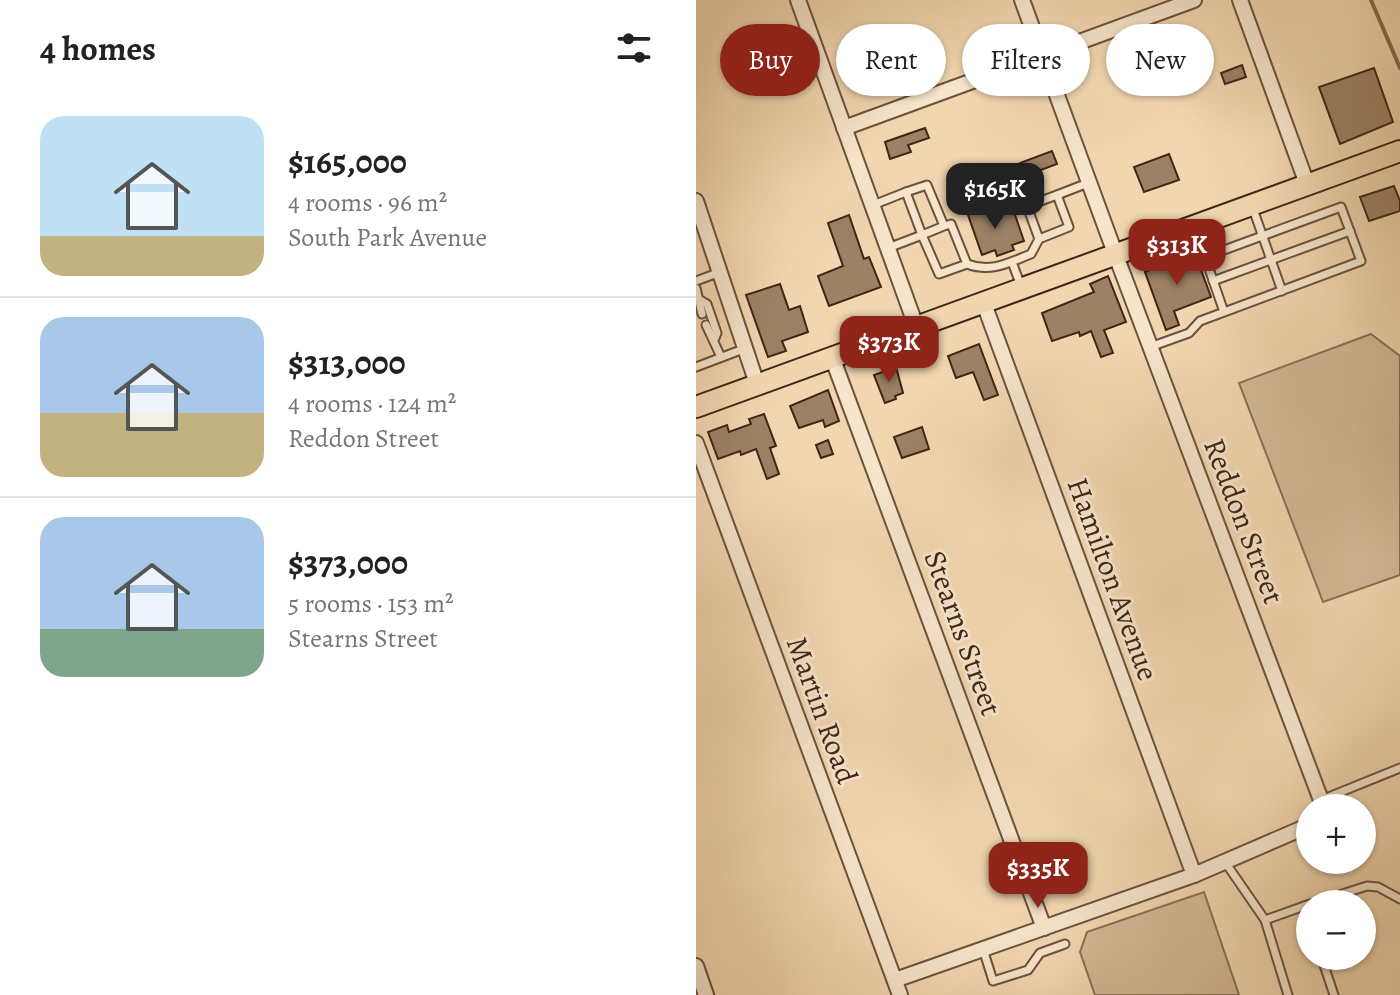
<!DOCTYPE html>
<html lang="en">
<head>
<meta charset="utf-8">
<style>
  :root { --surface:#fff; --page:#f2f2f2; --text:#222; --muted:#767676; --line:#e0e0e0; --accent:#8f2418 }
  body { margin:0; font-family:Alegreya,serif; background:var(--page); color:var(--text); height:100vh; display:flex; flex-direction:column; font-size:30px; white-space:nowrap }
  * { box-sizing:border-box; margin:0 }
  p { font-size:26px; color:var(--muted) }
  .icon { flex:none; width:44px; height:44px; fill:none; stroke:currentColor; stroke-width:2; stroke-linecap:round; stroke-linejoin:round }
  .map { position:relative; flex:1; overflow:hidden }
  .details { display:flex; flex-direction:column; background:var(--surface); width:696px }
  .details>* { flex:none }
  .hud { position:absolute; left:24px; top:24px; width:560px; height:72px; display:flex; gap:16px }
  .tools { position:absolute; left:600px; top:794px; display:grid; gap:16px }
  .tools a { display:grid; place-items:center; width:80px; height:80px; border-radius:50%; background:var(--surface); box-shadow:0 2px 6px #0004; font-size:40px }
  .price { position:absolute; translate:-50% -68px; padding:0 18px; border-radius:16px; background:var(--accent); color:#fff; font-size:26px; line-height:52px; filter:drop-shadow(0 2px 4px #0008) }
  .price::after { content:''; position:absolute; left:50%; top:48px; width:24px; height:18px; margin-left:-12px; background:inherit; clip-path:polygon(0 0,100% 0,50% 100%) }
  .price.current { background:#222; color:#fff }
  ul { padding:0; list-style:none }
  li { display:flex; align-items:center; gap:24px; height:200px; padding:0 40px }
  li+li { border-top:2px solid var(--line) }
  li span { display:grid; place-items:center; flex:none; width:224px; height:160px; border-radius:24px; color:#555 }
  li>.icon { margin-inline-start:auto }
  span .icon { width:96px; height:96px; fill:#fffc; stroke-width:1 }
  li b { font-size:34px }
  h2 { display:flex; justify-content:space-between; align-items:center; height:96px; padding:0 40px; font-size:34px }
  .tag { padding:0 28px; border-radius:36px; background:var(--surface); box-shadow:0 2px 6px #0004; font-size:28px; line-height:72px }
  .tag.current { background:var(--accent); color:#fff }
  main { display:flex; flex:1; min-height:0 }
  .map>svg:first-child { display:block }
</style>
</head>
<body>
<main>
<section class="details">
<h2>4 homes<svg class="icon" aria-label="filters" viewBox="0 0 24 24"><path d="M4 7h16M4 17h16"/><circle cx="9" cy="7" r="2"/><circle cx="15" cy="17" r="2"/></svg></h2>
<ul>
<li><span style="background:linear-gradient(#bfe0f5 75%,#c2b280 0)"><svg class="icon" aria-label="home" viewBox="0 0 24 24"><path d="M3 11l9-7 9 7M6 9v11h12V9"/></svg></span><div><b>$165,000</b><p>4 rooms · 96 m²</p><p>South Park Avenue</p></div></li>
<li><span style="background:linear-gradient(#a9c7e8 60%,#c2b280 0)"><svg class="icon" aria-label="home" viewBox="0 0 24 24"><path d="M3 11l9-7 9 7M6 9v11h12V9"/></svg></span><div><b>$313,000</b><p>4 rooms · 124 m²</p><p>Reddon Street</p></div></li>
<li><span style="background:linear-gradient(#a9c7e8 70%,#7fa58c 0)"><svg class="icon" aria-label="home" viewBox="0 0 24 24"><path d="M3 11l9-7 9 7M6 9v11h12V9"/></svg></span><div><b>$373,000</b><p>5 rooms · 153 m²</p><p>Stearns Street</p></div></li>
</ul>
</section>
<div class="map">
<svg width="704" height="995" viewBox="0 0 704 995">
  <rect width="100%" height="100%" fill="#f1d6af"/>
  <filter id="stains"><feTurbulence type="fractalNoise" baseFrequency=".0025" numOctaves="4"/><feColorMatrix values="0 0 0 0 .2 0 0 0 0 .09 0 0 0 0 .02 0 0 0 .5 -.17"/></filter>
  <radialGradient id="worn" r=".72"><stop offset=".6" stop-color="#630" stop-opacity="0"/><stop offset="1" stop-color="#630" stop-opacity=".3"/></radialGradient>
  <!-- grass -->
  <g fill="#d3b895" stroke="#896e55" stroke-width="2">
    <polygon points="675,334 704,356 704,575 627,602 543,383"/>
    <polygon points="508,892 543,995 399,995 384,952 391,932"/>
  </g>
  <g fill="none" stroke-linecap="round" stroke-linejoin="round">
    <!-- stream -->
    <polyline stroke="#856b52" stroke-width="4" points="675,0 704,68"/>
  </g>
  <!-- building -->
  <g fill="#9c8165" stroke="#3f2515" stroke-width="2">
    <polygon points="546,65 550,77 529,84 525,73"/>
    <polygon points="678,68 697,122 644,144 623,87"/>
    <polygon points="229,128 233,138 212,145 215,152 194,159 189,142"/>
    <polygon points="356,151 361,164 329,176 324,163"/>
    <polygon points="473,154 483,180 448,192 438,167"/>
    <polygon points="698,186 704,201 704,211 673,221 664,197"/>
    <polygon points="292,204 296,217 318,212 328,241 316,245 318,250 301,256 299,250 286,255 271,212"/>
    <polygon points="153,215 168,259 173,257 185,287 133,306 122,276 147,266 132,223"/>
    <polygon points="498,251 515,297 478,311 483,325 470,330 449,272"/>
    <polygon points="412,276 430,322 408,330 417,353 405,357 395,331 384,336 383,332 356,341 346,313 398,292 394,284"/>
    <polygon points="84,284 93,310 104,306 112,332 86,341 90,351 72,357 50,295"/>
    <polygon points="283,344 302,395 288,400 277,372 260,378 252,356"/>
    <polygon points="200,367 207,393 199,396 200,399 189,403 178,375"/>
    <polygon points="132,390 143,421 129,427 127,420 103,428 94,406"/>
    <polygon points="68,414 80,446 74,448 83,474 71,479 60,449 45,455 44,451 22,459 12,432 31,425 33,432 55,424 53,419"/>
    <polygon points="226,427 233,449 206,458 198,437"/>
    <polygon points="132,440 137,454 125,458 120,445"/>
  </g>
  <g fill="none" stroke-linecap="round" stroke-linejoin="round">
    <defs>
      <g id="lane">
        <polyline points="361,195 392,183"/>
        <polyline points="177,205 210,192"/>
        <polyline points="331,206 343,239"/>
        <polyline points="556,206 586,291"/>
        <polyline points="499,229 509,257"/>
        <polyline points="192,248 226,235 210,192 231,185 248,226 255,224 271,264 243,274 226,235 248,226"/>
        <polyline points="316,262 325,286"/>
        <path d="M271 264C295 273 312 263 335 254L343 239 373 227 361 195 331 206H299"/>
        <polyline points="0,281 24,272"/>
        <polyline points="517,281 654,231"/>
        <polyline points="0,288 6,314"/>
        <polyline points="4,300 11,304 21,333 18,340"/>
        <polyline points="10,325 25,357"/>
        <polyline points="454,347 493,333 504,321 665,261 645,207 509,257 528,312"/>
        <polyline points="0,367 50,348"/>
        <polyline points="625,800 704,768"/>
        <polyline points="529,862 569,920 592,995"/>
        <polyline points="615,904 671,886 682,887 704,899"/>
        <polyline points="608,906 614,924"/>
        <polyline points="569,920 614,904"/>
        <polyline points="287,949 297,981 332,970 344,953 369,944"/>
        <polyline points="625,956 638,995"/>
      </g>
      <g id="street">
        <polyline points="102,0 220,326"/>
        <polyline points="326,0 419,253 628,808"/>
        <polyline points="544,0 611,184"/>
        <polyline points="148,128 498,0"/>
        <polyline points="0,201 61,384"/>
        <polyline points="287,301 498,875"/>
        <polyline points="136,357 348,928"/>
        <polyline points="0,443 204,995"/>
        <polyline points="0,966 10,995"/>
        <polyline points="199,980 498,875 614,825"/>
      </g>
      <polyline id="primary" points="0,407 704,151"/>
    </defs>
    <!-- lane casing -->
    <use href="#lane" stroke="#6c513c" stroke-width="11"/>
    <!-- street casing -->
    <use href="#street" stroke="#6c513c" stroke-width="18"/>
    <!-- primary casing -->
    <use href="#primary" stroke="#3f2515" stroke-width="24"/>
    <!-- lane -->
    <use href="#lane" stroke="#f6e4cb" stroke-width="7"/>
    <!-- street -->
    <use href="#street" stroke="#f6e4cb" stroke-width="14"/>
    <!-- primary -->
    <use href="#primary" stroke="#f1d6af" stroke-width="20"/>
  </g>
  <g text-anchor="middle" dominant-baseline="central" stroke-width="6" stroke-linejoin="round" paint-order="stroke">
    <!-- street labels -->
    <g font-size="30" fill="#3f2515" stroke="#f6e4cb">
      <text transform="translate(548 521) rotate(69)">Reddon Street</text>
      <text transform="translate(417 579) rotate(70)">Hamilton Avenue</text>
      <text transform="translate(267 633) rotate(70)">Stearns Street</text>
      <text transform="translate(126 710) rotate(70)">Martin Road</text>
    </g>
  </g>
  <rect width="100%" height="100%" filter="url(#stains)"/>
  <rect width="100%" height="100%" fill="url(#worn)"/>
</svg>
<div class="tools">
<a>+</a>
<a>−</a>
</div>
<b class="price current" style="left:299px;top:231px">$165K</b>
<b class="price" style="left:481px;top:287px">$313K</b>
<b class="price" style="left:193px;top:384px">$373K</b>
<b class="price" style="left:342px;top:910px">$335K</b>
<div class="hud">
<a class="tag current">Buy</a>
<a class="tag">Rent</a>
<a class="tag">Filters</a>
<a class="tag">New</a>
</div>
</div>
</main>
</body>
</html>
